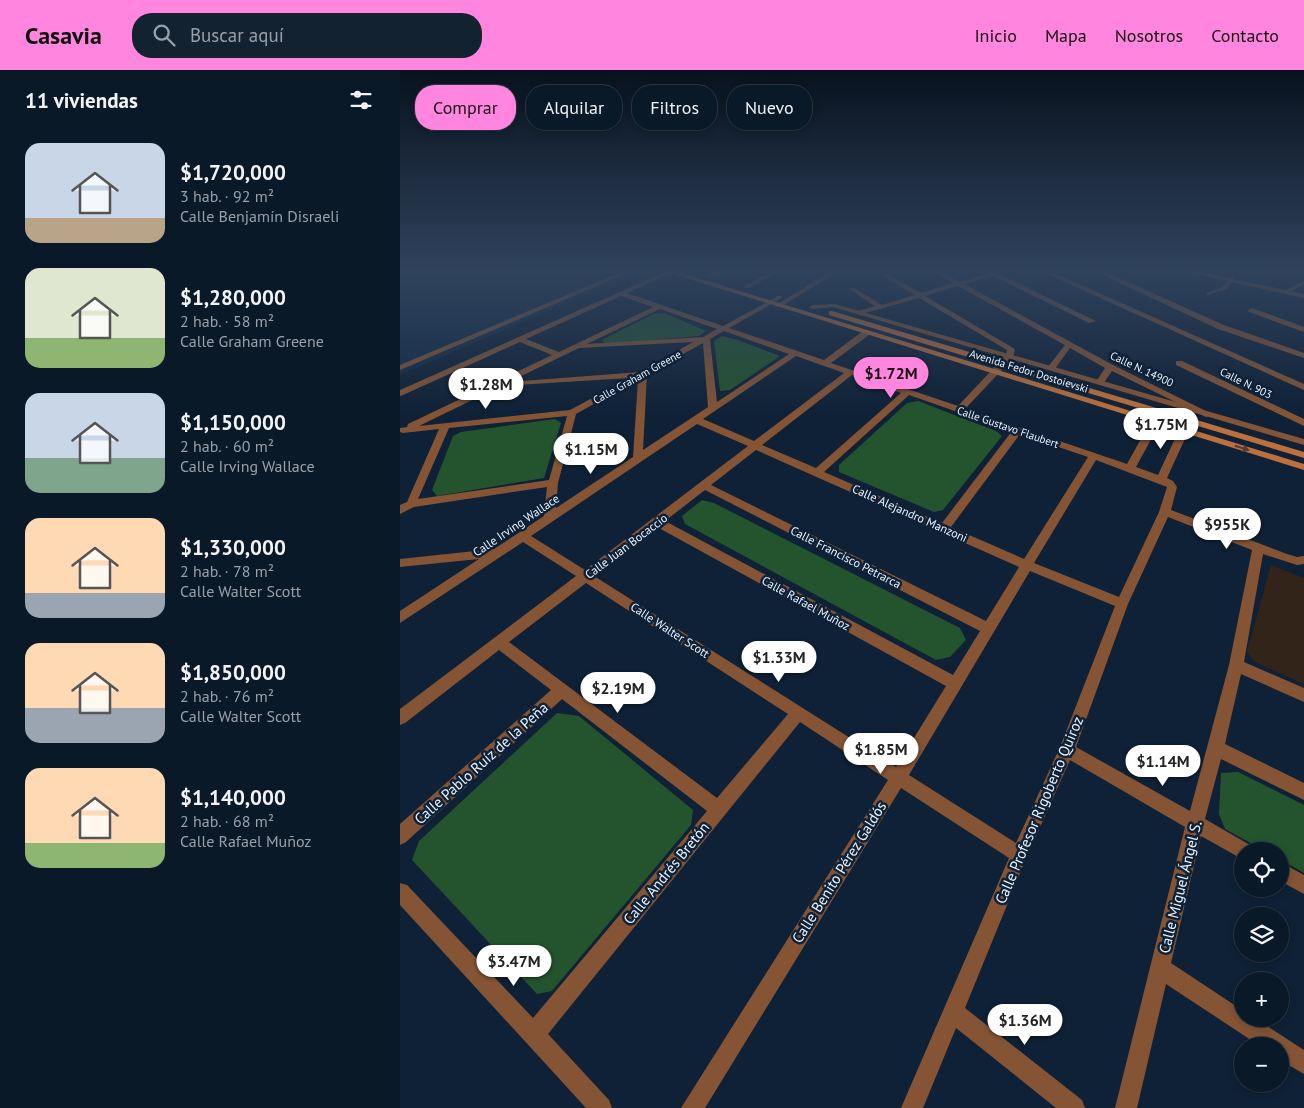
<!DOCTYPE html>
<html lang="es">
<head>
<meta charset="utf-8">
<style>
  :root { --surface:#0a1928; --page:#132230; --text:#f1f3f6; --muted:#99a0a8; --line:#2a3845; --accent:#ff85df }
  body { margin:0; font-family:"PT Sans",sans-serif; background:var(--page); color:var(--text); height:100vh; display:flex; flex-direction:column; font-size:19px; white-space:nowrap }
  * { box-sizing:border-box; margin:0 }
  p { font-size:16px; color:var(--muted) }
  .icon { flex:none; width:28px; height:28px; fill:none; stroke:currentColor; stroke-width:2; stroke-linecap:round; stroke-linejoin:round }
  .map { position:relative; flex:1; overflow:hidden }
  .sheet { display:flex; flex-direction:column; background:var(--surface); width:400px }
  .sheet>* { flex:none }
  .guide { position:absolute; left:15px; top:15px; width:475px; height:45px; display:flex; gap:10px }
  .buttons { position:absolute; left:834px; top:772px; display:grid; gap:10px }
  .buttons a { display:grid; place-items:center; width:55px; height:55px; border-radius:50%; background:var(--surface); box-shadow:0 2px 8px #0003,0 0 0 1px var(--line); font-size:25px }
  .price { position:absolute; translate:-50% -42px; padding:0 11px; border-radius:18px; background:#fff; color:#222; font-size:16px; line-height:32px; filter:drop-shadow(0 1px 2px #0008) }
  .price::after { content:''; position:absolute; left:50%; top:30px; width:15px; height:11px; margin-left:-8px; background:inherit; clip-path:polygon(0 0,100% 0,50% 100%) }
  .price.on { background:var(--accent); color:#111 }
  ul { padding:0; list-style:none }
  li { display:flex; align-items:center; gap:15px; height:125px; padding:0 25px }
  li span { display:grid; place-items:center; flex:none; width:140px; height:100px; border-radius:15px; color:#555 }
  li>.icon { margin-inline-start:auto }
  span .icon { width:60px; height:60px; fill:#fffc; stroke-width:1 }
  li b { font-size:21px }
  h2 { display:flex; justify-content:space-between; align-items:center; height:60px; padding:0 25px; font-size:21px }
  .pill { padding:0 18px; border-radius:20px; background:var(--surface); box-shadow:0 2px 8px #0003,0 0 0 1px var(--line); font-size:18px; line-height:45px }
  .pill.on { background:var(--accent); color:#111 }
  header { display:flex; align-items:center; gap:30px; box-sizing:border-box; height:70px; padding:0 25px; background:var(--accent); color:#111 }
  header strong { font-size:24px }
  nav { display:flex; gap:28px; margin-inline-start:auto; font-size:18px }
  .search { width:350px; height:45px; background:var(--page); display:flex; align-items:center; gap:12px; box-sizing:border-box; padding:0 18px; border-radius:20px; color:var(--muted); font-size:19px }
  main { display:flex; flex:1; min-height:0 }
  .map>svg:first-child { display:block }
</style>
</head>
<body>
<header>
<strong>Casavia</strong>
<div class="search"><svg class="icon" aria-label="search" viewBox="0 0 24 24"><circle cx="10" cy="10" r="6"/><path d="M15 15l6 6"/></svg>Buscar aquí</div>
<nav><a>Inicio</a><a>Mapa</a><a>Nosotros</a><a>Contacto</a></nav>
</header>
<main>
<section class="sheet">
<h2>11 viviendas<svg class="icon" aria-label="filters" viewBox="0 0 24 24"><path d="M4 7h16M4 17h16"/><circle cx="9" cy="7" r="2"/><circle cx="15" cy="17" r="2"/></svg></h2>
<ul>
<li><span style="background:linear-gradient(#c9d6e8 75%,#b9a48a 0)"><svg class="icon" aria-label="home" viewBox="0 0 24 24"><path d="M3 11l9-7 9 7M6 9v11h12V9"/></svg></span><div><b>$1,720,000</b><p>3 hab. · 92 m²</p><p>Calle Benjamín Disraeli</p></div></li>
<li><span style="background:linear-gradient(#dfe7d0 70%,#8fb573 0)"><svg class="icon" aria-label="home" viewBox="0 0 24 24"><path d="M3 11l9-7 9 7M6 9v11h12V9"/></svg></span><div><b>$1,280,000</b><p>2 hab. · 58 m²</p><p>Calle Graham Greene</p></div></li>
<li><span style="background:linear-gradient(#c9d6e8 65%,#7fa58c 0)"><svg class="icon" aria-label="home" viewBox="0 0 24 24"><path d="M3 11l9-7 9 7M6 9v11h12V9"/></svg></span><div><b>$1,150,000</b><p>2 hab. · 60 m²</p><p>Calle Irving Wallace</p></div></li>
<li><span style="background:linear-gradient(#ffd9b3 75%,#9aa5b1 0)"><svg class="icon" aria-label="home" viewBox="0 0 24 24"><path d="M3 11l9-7 9 7M6 9v11h12V9"/></svg></span><div><b>$1,330,000</b><p>2 hab. · 78 m²</p><p>Calle Walter Scott</p></div></li>
<li><span style="background:linear-gradient(#ffd9b3 65%,#9aa5b1 0)"><svg class="icon" aria-label="home" viewBox="0 0 24 24"><path d="M3 11l9-7 9 7M6 9v11h12V9"/></svg></span><div><b>$1,850,000</b><p>2 hab. · 76 m²</p><p>Calle Walter Scott</p></div></li>
<li><span style="background:linear-gradient(#ffd9b3 75%,#8fb573 0)"><svg class="icon" aria-label="home" viewBox="0 0 24 24"><path d="M3 11l9-7 9 7M6 9v11h12V9"/></svg></span><div><b>$1,140,000</b><p>2 hab. · 68 m²</p><p>Calle Rafael Muñoz</p></div></li>
</ul>
</section>
<div class="map">
<svg width="904" height="1038" viewBox="0 0 904 1038">
  <rect width="100%" height="100%" fill="#0e2136"/>
  <!-- built -->
  <polygon fill="#122a45" points="0,199 245,199 0,305"/>
  <!-- education -->
  <polygon fill="#322418" points="871,495 904,508 904,614 853,591 847,582"/>
  <!-- green -->
  <g fill="#23542d">
    <polygon points="264,243 306,261 299,266 205,274 202,270 253,244"/>
    <polygon points="322,266 338,270 380,286 330,320 320,321 314,271"/>
    <polygon points="518,331 596,361 602,366 543,440 534,442 439,402 439,395 507,333"/>
    <polygon points="155,349 161,353 144,408 37,426 32,420 53,366 61,362"/>
    <polygon points="302,430 314,433 560,558 566,570 550,587 536,590 285,454 282,446"/>
    <polygon points="157,643 179,646 293,740 291,755 152,921 137,924 12,790 19,771"/>
    <polygon points="838,702 904,735 904,803 880,789 880,781 865,781 825,759 819,744 821,703"/>
  </g>
  <g fill="none" stroke-linecap="round" stroke-linejoin="round">
    <!-- minor -->
    <g fill="#845435" fill-rule="evenodd">
      <polygon points="228,199 237,199 0,300 0,295"/>
      <polygon points="317,199 326,199 310,207 305,206"/>
      <polygon points="376,199 384,199 348,218 343,217"/>
      <polygon points="435,199 443,199 380,237 374,236"/>
      <path d="M528 199H536L559 212 588 203 590 200 611 199 599 204 696 251 689 253 593 206 564 214 713 295 814 345 806 347 712 301 703 314H697L696 312 705 298 670 278 654 300H648L647 298 665 275 558 216 525 226 615 279 613 288 565 339 727 394 756 342 764 340 766 342 736 397 758 405 779 360 781 358H787L789 360 767 408 773 411 777 417 771 440 887 484 897 487 904 486V494L897 495 863 484 844 592 904 618V632L841 604 825 674 904 713V730L821 689 805 749 850 775 853 781H842V789L801 766 771 893 842 940V949H856L904 980V1004L880 990V976H860L766 914 737 1038H715L785 757 670 690 625 791 565 938 682 1030 685 1038H656L556 958 523 1038H501L609 788 501 718 305 1038H281L488 710 400 652 148 964 209 1030 212 1038H186L0 835V813L7 815 133 948 307 741 162 629 6 772 0 775V754L151 620 99 580 5 653 0 655V639L176 506 123 472 0 553V541L79 489 0 497V489L94 479 144 446 147 417 14 437 0 444V435L7 432 39 359 3 363 0 362V358L7 357 8 354 152 285 120 272 3 325 0 326V320L269 200 271 203 227 223 323 256 378 226H382V228L329 258 424 290 463 261H469V265L431 293 558 336 606 285 607 280 519 228 458 245V241L475 236 449 219 454 218 482 235 514 225 483 206V204H487L521 223 553 213ZM221 226 253 237 159 282 126 269ZM260 239 317 259 303 267 187 274ZM324 261 389 284 317 332 310 269ZM293 272 240 302 109 312 179 278ZM303 273 308 337 243 380 247 304ZM396 286 444 303 354 371 303 349ZM452 305 501 323 416 398 362 375ZM229 308 170 340 19 356 101 316ZM238 309 233 387 156 438 158 413 176 344ZM509 325 612 361 542 453 424 402ZM167 346 149 410 18 429 49 358ZM297 354 348 376 185 500 131 466ZM620 364 688 387 624 489 551 457ZM356 380 619 497 586 551 311 415ZM696 390 767 417 759 442 719 527 634 493ZM305 420 580 561 553 605 265 451ZM768 447 852 480 829 595 790 741 676 677 728 534ZM257 457 546 616 496 697 194 506ZM630 501 715 536 660 677 616 773 509 705ZM186 513 388 644 317 728 109 572Z"/>
      <polygon points="636,199 645,199 904,314 904,320"/>
      <polygon points="690,199 699,199 824,255 904,283 904,288 818,259"/>
      <polygon points="741,199 750,199 759,204 754,205"/>
      <polygon points="893,199 904,200 904,204 894,200"/>
      <polygon points="830,206 835,207 827,219 807,225 807,223 823,217"/>
      <polygon points="904,211 904,215 889,222 886,220"/>
      <polygon points="852,238 904,257 904,262 849,242 848,240"/>
      <polygon points="776,291 782,291 904,349 904,356 776,295"/>
      <polygon points="880,792 904,805 904,824 880,811"/>
    </g>
    <!-- tertiary -->
    <g fill="#845435" fill-rule="evenodd">
      <polygon points="773,199 786,199 904,224 904,228"/>
      <polygon points="435,234 904,369 904,375 433,237 413,239 409,237 413,235"/>
    </g>
    <!-- secondary -->
    <g fill="#bd703c" fill-rule="evenodd">
      <polygon points="257,199 268,199 904,394 904,400"/>
      <polygon points="432,241 904,382 904,388 429,245 429,241"/>
    </g>
  </g>
  <!-- one-way arrows -->
  <defs><path id="oneway-solid" d="M-6-.8H1V-3.2L6.5 0L1 3.2V.8H-6Z" transform="scale(1.25)"/></defs>
  <use fill="#4b3d38" href="#oneway-solid" transform="translate(842 378) rotate(17)"/>
  <!-- sky -->
  <linearGradient id="sky" x2="0" y2="1"><stop stop-color="#08121e"/><stop offset="0.58" stop-color="#30435d"/><stop offset="1" stop-color="#30435d" stop-opacity="0"/></linearGradient>
  <rect width="904" height="345" fill="url(#sky)"/>
  <g text-anchor="middle" dominant-baseline="central" stroke-width="5" stroke-linejoin="round" paint-order="stroke">
    <!-- far-street labels -->
    <g font-size="11" fill="#e9f3ff" stroke="#0e2136">
      <text transform="translate(742 299) rotate(25)">Calle N. 14900</text>
      <text transform="translate(629 301) rotate(17)">Avenida Fedor Dostoievski</text>
      <text transform="translate(237 307) rotate(-29)">Calle Graham Greene</text>
      <text transform="translate(846 313) rotate(26)">Calle N. 903</text>
      <text transform="translate(608 357) rotate(19)">Calle Gustavo Flaubert</text>
    </g>
    <!-- street labels -->
    <g font-size="12" fill="#e9f3ff" stroke="#0e2136">
      <text transform="translate(510 443) rotate(24)">Calle Alejandro Manzoni</text>
      <text transform="translate(116 455) rotate(-34)">Calle Irving Wallace</text>
      <text transform="translate(226 476) rotate(-37)">Calle Juan Bocaccio</text>
      <text transform="translate(446 487) rotate(27)">Calle Francisco Petrarca</text>
      <text transform="translate(406 533) rotate(29)">Calle Rafael Muñoz</text>
      <text transform="translate(270 560) rotate(33)">Calle Walter Scott</text>
    </g>
    <!-- near-street labels -->
    <g font-size="15" fill="#e9f3ff" stroke="#0e2136">
      <text transform="translate(81 693) rotate(-42)">Calle Pablo Ruíz de la Peña</text>
      <text transform="translate(639 740) rotate(-67)">Calle Profesor Rigoberto Quiroz</text>
      <text transform="translate(439 802) rotate(-58)">Calle Benito Pérez Galdós</text>
      <text transform="translate(266 803) rotate(-51)">Calle Andrés Bretón</text>
      <text transform="translate(780 817) rotate(-76)">Calle Miguel Ángel S.</text>
    </g>
  </g>
</svg>
<div class="buttons">
<a><svg class="icon" aria-label="locate" viewBox="0 0 24 24"><circle cx="12" cy="12" r="6"/><path d="M12 2v4M12 18v4M2 12h4M18 12h4"/></svg></a>
<a><svg class="icon" aria-label="layers" viewBox="0 0 24 24"><path d="M12 4l9 5-9 5-9-5zM3 14l9 5 9-5"/></svg></a>
<a>+</a>
<a>−</a>
</div>
<b class="price on" style="left:491px;top:329px">$1.72M</b>
<b class="price" style="left:86px;top:340px">$1.28M</b>
<b class="price" style="left:761px;top:380px">$1.75M</b>
<b class="price" style="left:191px;top:405px">$1.15M</b>
<b class="price" style="left:827px;top:480px">$955K</b>
<b class="price" style="left:379px;top:613px">$1.33M</b>
<b class="price" style="left:218px;top:644px">$2.19M</b>
<b class="price" style="left:481px;top:705px">$1.85M</b>
<b class="price" style="left:763px;top:717px">$1.14M</b>
<b class="price" style="left:114px;top:917px">$3.47M</b>
<b class="price" style="left:625px;top:976px">$1.36M</b>
<div class="guide">
<a class="pill on">Comprar</a>
<a class="pill">Alquilar</a>
<a class="pill">Filtros</a>
<a class="pill">Nuevo</a>
</div>
</div>
</main>
</body>
</html>
